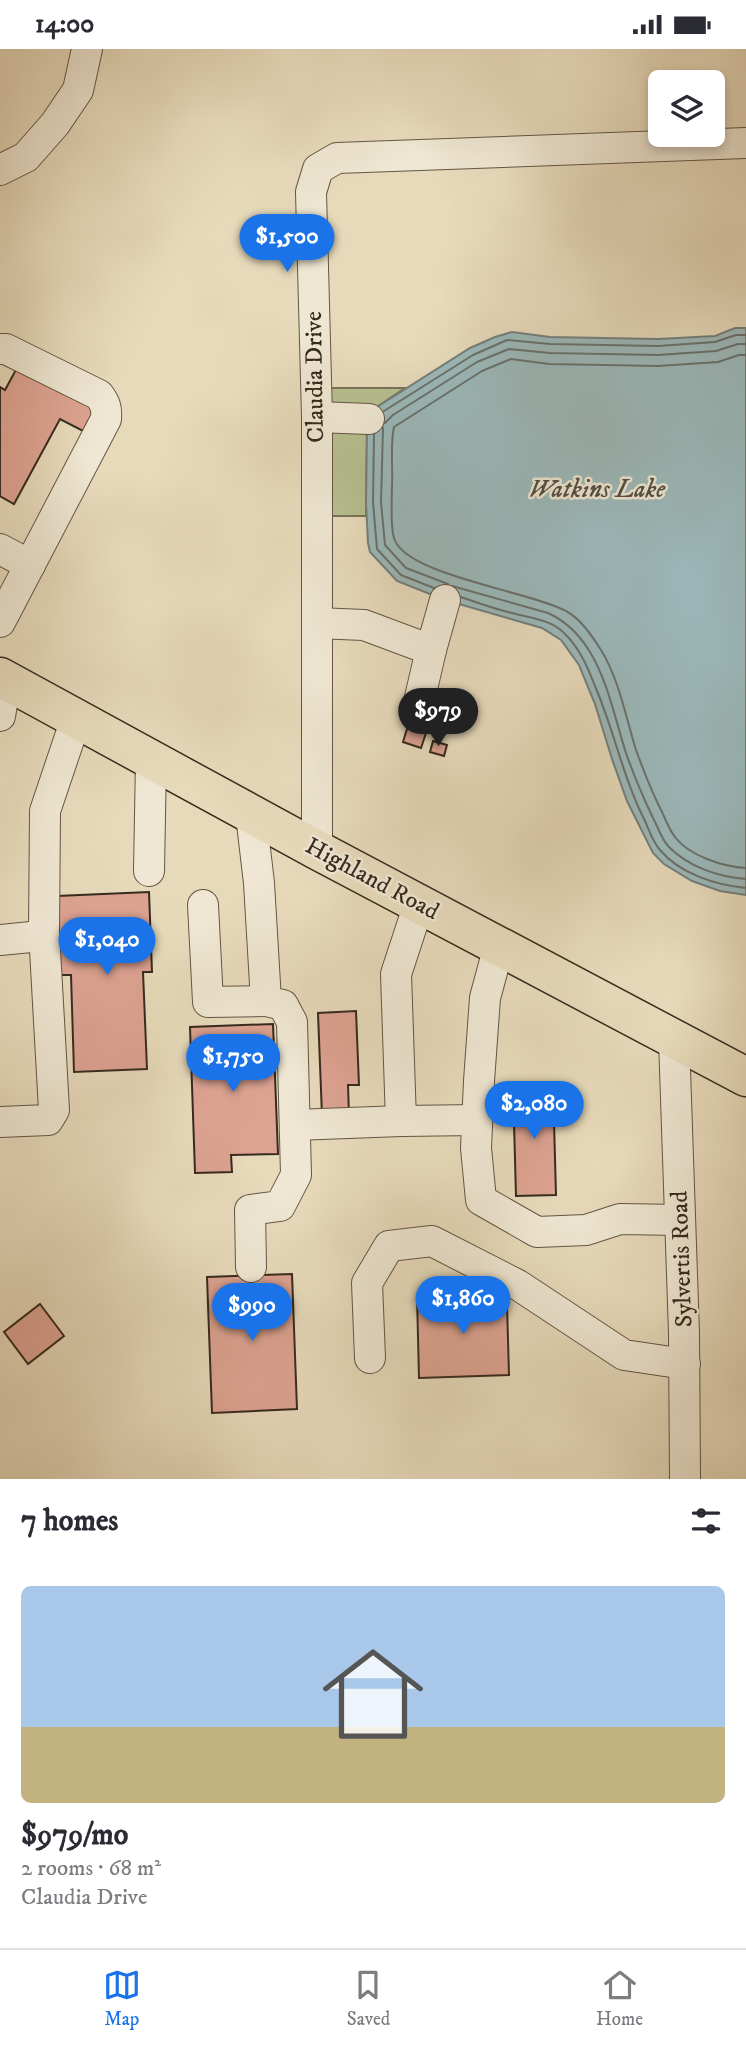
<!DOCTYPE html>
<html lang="en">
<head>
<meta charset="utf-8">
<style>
  :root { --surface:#fff; --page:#f7f7f7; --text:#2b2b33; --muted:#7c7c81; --line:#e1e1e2; --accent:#1a73e8 }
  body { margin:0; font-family:"IM FELL DW Pica",serif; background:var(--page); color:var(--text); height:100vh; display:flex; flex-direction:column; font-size:26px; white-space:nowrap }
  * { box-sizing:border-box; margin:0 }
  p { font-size:23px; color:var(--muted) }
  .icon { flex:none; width:38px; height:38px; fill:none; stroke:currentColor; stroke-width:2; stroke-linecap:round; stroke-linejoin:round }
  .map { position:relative; height:1430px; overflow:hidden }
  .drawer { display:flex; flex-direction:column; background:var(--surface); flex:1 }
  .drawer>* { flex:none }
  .fabs { position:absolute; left:648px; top:21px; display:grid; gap:14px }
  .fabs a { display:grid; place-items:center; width:77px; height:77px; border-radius:10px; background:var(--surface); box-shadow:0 4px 10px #0003; font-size:35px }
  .price { position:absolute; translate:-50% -60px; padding:0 16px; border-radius:24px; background:var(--accent); color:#fff; font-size:23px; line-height:46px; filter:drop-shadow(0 2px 4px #0008) }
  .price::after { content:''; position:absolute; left:50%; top:42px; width:21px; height:16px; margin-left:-10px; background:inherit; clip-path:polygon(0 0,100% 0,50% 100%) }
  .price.selected { background:#222; color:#fff }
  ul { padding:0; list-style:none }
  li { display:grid; align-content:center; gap:14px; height:371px; padding:0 21px }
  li+li { border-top:2px solid var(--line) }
  li span { display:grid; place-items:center; height:217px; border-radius:10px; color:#555 }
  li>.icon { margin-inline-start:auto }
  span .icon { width:126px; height:126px; fill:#fffc; stroke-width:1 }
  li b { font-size:30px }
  h2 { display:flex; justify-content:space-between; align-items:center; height:84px; padding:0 21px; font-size:30px }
  .status { display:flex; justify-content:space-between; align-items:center; height:49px; padding:0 35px; background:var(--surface); direction:ltr }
  .status svg { height:19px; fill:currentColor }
  .tabs { display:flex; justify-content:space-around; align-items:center; height:98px; border-top:2px solid var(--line); background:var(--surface); font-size:19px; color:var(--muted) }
  .tabs a { display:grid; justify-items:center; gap:4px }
  .tabs .selected { color:var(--accent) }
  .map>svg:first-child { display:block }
</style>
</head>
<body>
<div class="status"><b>14:00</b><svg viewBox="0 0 49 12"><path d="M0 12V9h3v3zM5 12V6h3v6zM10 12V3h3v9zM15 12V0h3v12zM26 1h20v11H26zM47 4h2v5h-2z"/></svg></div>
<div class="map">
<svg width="746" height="1430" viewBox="0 0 746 1430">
  <rect width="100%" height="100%" fill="#e7dabb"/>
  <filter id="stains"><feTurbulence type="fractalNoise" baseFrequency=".00286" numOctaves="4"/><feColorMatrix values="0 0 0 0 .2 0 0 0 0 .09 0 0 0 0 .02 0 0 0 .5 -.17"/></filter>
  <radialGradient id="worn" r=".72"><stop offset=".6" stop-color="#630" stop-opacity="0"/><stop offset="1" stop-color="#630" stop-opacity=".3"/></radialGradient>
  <!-- green -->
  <polygon fill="#b6bf90" stroke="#767457" stroke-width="2" points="325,339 405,339 377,358 367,380 366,467 326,467"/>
  <!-- water -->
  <polygon fill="#9bb8ba" stroke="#737f7c" stroke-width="2" points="735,279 746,279 746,846 720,842 692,832 664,815 653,804 627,752 612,710 595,655 579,616 561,591 542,579 445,551 397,532 370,503 368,494 366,453 367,380 377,358 470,299 495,288 512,283 550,288 658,290 715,287"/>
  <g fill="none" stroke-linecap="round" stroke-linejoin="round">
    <!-- shore -->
    <g stroke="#68716c" stroke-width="2">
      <path d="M746 306H739L718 313 658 317 549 315 511 310 482 322 394 378C390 396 393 418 392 436 392 450 390 477 394 489 404 526 533 543 566 562 581 570 592 587 601 601 619 630 626 669 636 701 644 723 652 744 663 765 666 772 670 782 675 788 689 807 724 818 746 819"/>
      <polyline points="384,362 473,306 507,291 550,295 658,297 715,293 736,286 746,286"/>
      <polyline points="385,374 393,366 477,313 509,300 550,304 658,306 716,302 738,295 746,295"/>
      <polyline points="383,379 381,453 385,496 406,519 448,535"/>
      <polyline points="374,385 373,453 377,500 401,526 434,539"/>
      <path d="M452 537 548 564C601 588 610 655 626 704 634 727 643 748 653 769 658 778 661 789 668 797 688 818 719 828 746 830"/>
      <path d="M461 548C478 554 495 560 512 564 531 569 553 571 566 586 580 600 588 619 595 637 614 681 623 729 645 772 649 781 653 793 660 801 680 825 716 836 746 839"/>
    </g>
  </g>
  <!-- building -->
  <g fill="#dda392" stroke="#362a1e" stroke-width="2">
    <polygon points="18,317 96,358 83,382 60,370 14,455 0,447 0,338 5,341"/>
    <polygon points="413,660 432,666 421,699 403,693"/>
    <polygon points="433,692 447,696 444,707 430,703"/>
    <polygon points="149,843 152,923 143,923 147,1020 74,1023 71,926 60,926 57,847"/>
    <polygon points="356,962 359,1036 348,1036 349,1066 322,1067 318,964"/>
    <polygon points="273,975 278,1105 231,1106 232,1123 195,1124 190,978"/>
    <polygon points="553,1036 556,1146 516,1147 513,1037"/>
    <polygon points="292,1225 297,1360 212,1364 207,1228"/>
    <polygon points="493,1244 507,1256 509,1326 419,1329 417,1247"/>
    <polygon points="40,1255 64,1287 28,1315 4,1283"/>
  </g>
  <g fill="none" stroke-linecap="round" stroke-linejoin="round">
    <defs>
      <g id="minor">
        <polyline points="0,121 26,108 55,75 78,41 87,0"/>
        <path d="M0 300H6L99 346C105 354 107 359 106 370L0 573"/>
        <polyline points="317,368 369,370"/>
        <polyline points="0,500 30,516"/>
        <polyline points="317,574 364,576 431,601 418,657"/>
        <polyline points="431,601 445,551"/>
        <polyline points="0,667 6,631"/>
        <polyline points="251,766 259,834 266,952 283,956 292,973 296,1126 280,1157 250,1161 251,1218"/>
        <polyline points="317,801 317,368 311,143 318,120 337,109 746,94"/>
        <polyline points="149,822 151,711"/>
        <polyline points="419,855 396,925 401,1072 477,1071"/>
        <polyline points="203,856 208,953 266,952"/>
        <polyline points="0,891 31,888 44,883"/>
        <polyline points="499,897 485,949 479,1032 476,1099 481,1151 537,1183 586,1181 620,1170 680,1171"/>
        <polyline points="674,991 684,1284 685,1430"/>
        <polyline points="0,1073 48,1071 54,1061 44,883 45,762 76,670"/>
        <polyline points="295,1076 401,1072"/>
        <polyline points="370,1309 367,1234 389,1197 432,1192 518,1236 624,1306 685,1315"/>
      </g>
      <polyline id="highway" points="0,628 317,801 746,1028"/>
    </defs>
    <!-- minor casing -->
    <use href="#minor" stroke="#625645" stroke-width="32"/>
    <!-- highway casing -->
    <use href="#highway" stroke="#362a1e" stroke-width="41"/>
    <!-- minor -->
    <use href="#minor" stroke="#efe7d3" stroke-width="30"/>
    <!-- highway -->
    <use href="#highway" stroke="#e7dabb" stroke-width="38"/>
  </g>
  <g text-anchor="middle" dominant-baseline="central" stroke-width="5" stroke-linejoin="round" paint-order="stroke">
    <!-- street labels -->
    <g font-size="24" fill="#362a1e" stroke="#efe7d3">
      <text transform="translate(315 328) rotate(-91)">Claudia Drive</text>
      <text transform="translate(372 830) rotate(28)">Highland Road</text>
      <text transform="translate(682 1210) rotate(-92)">Sylvertis Road</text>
    </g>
    <!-- water labels -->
    <g font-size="26" font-style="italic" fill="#4f4e45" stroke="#efe7d3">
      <text x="597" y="440">Watkins Lake</text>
    </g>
  </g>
  <rect width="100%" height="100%" filter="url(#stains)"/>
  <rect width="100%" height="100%" fill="url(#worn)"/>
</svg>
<div class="fabs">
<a><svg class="icon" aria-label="layers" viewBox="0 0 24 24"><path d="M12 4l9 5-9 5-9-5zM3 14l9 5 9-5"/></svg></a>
</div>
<b class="price" style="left:287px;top:225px">$1,500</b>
<b class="price selected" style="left:438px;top:699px">$979</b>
<b class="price" style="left:107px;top:928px">$1,040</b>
<b class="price" style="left:233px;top:1045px">$1,750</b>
<b class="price" style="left:534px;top:1092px">$2,080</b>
<b class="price" style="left:463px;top:1287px">$1,860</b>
<b class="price" style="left:252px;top:1294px">$990</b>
</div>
<section class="drawer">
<h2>7 homes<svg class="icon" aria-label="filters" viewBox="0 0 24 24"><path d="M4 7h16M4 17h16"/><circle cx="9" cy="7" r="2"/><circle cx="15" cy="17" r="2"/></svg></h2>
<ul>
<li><span style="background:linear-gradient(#a9c7e8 65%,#c2b280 0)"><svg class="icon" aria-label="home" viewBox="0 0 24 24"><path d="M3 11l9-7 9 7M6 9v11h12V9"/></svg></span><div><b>$979/mo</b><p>2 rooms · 68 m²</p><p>Claudia Drive</p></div></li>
</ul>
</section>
<nav class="tabs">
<a class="selected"><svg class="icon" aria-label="map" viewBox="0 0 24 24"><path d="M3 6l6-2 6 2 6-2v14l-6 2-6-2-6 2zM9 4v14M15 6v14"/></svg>Map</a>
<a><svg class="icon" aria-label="saved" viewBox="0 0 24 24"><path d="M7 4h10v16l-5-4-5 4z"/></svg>Saved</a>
<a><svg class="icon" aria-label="home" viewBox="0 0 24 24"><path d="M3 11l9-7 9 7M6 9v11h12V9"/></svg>Home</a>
</nav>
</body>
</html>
